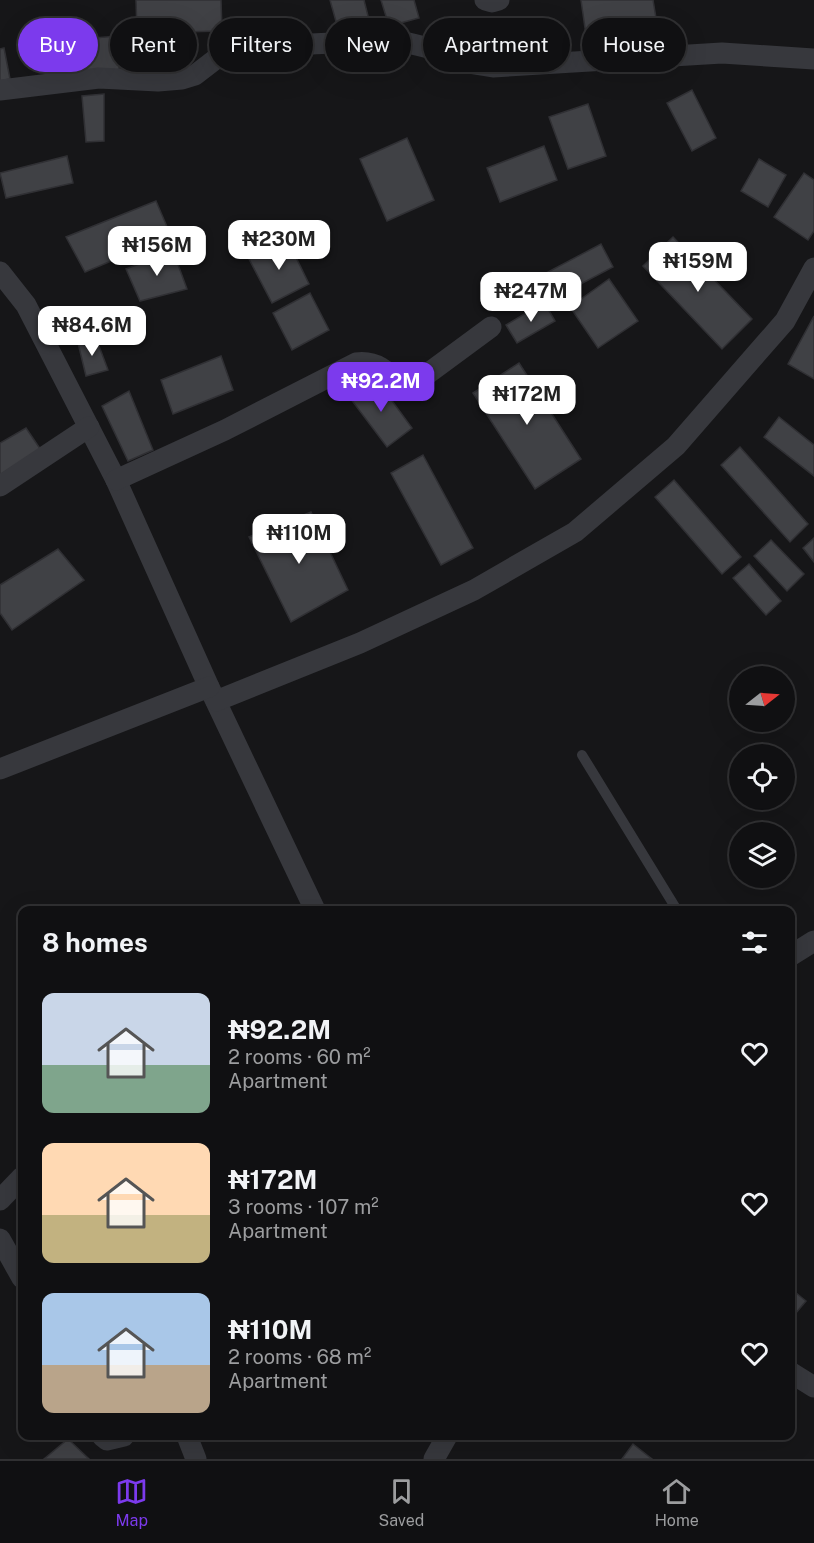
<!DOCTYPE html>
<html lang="en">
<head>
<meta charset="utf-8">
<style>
  :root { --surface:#101012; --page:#19191b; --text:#f1f3f6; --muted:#9c9d9f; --line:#303032; --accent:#7c3aed }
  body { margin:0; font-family:"Public Sans",sans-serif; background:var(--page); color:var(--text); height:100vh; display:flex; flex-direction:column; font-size:22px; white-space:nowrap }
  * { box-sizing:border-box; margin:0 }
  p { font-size:20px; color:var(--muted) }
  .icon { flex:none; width:33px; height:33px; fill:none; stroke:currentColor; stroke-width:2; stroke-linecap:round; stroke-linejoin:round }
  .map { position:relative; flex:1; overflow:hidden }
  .side { position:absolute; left:18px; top:906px; width:777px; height:534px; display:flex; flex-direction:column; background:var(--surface); border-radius:12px; box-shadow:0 6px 24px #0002,0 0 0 2px var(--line) }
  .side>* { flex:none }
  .banner { position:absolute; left:18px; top:18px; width:778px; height:54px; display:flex; gap:12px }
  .needle { width:39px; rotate:73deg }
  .fabs { position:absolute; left:729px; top:666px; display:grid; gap:12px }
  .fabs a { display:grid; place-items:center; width:66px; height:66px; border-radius:50%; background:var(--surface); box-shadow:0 6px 24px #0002,0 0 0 2px var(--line); font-size:30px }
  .price { position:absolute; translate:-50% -51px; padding:0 14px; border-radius:12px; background:#fff; color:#222; font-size:20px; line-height:39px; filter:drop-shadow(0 2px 3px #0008) }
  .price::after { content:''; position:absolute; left:50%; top:36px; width:18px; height:14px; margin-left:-9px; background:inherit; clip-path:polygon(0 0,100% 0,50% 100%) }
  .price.current { background:var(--accent); color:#fff }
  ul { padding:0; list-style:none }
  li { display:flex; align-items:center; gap:18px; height:150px; padding:0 24px }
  li span { display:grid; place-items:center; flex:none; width:168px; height:120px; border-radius:12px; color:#555 }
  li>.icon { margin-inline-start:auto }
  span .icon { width:72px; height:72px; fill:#fffc; stroke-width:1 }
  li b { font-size:26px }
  h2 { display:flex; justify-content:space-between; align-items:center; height:72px; padding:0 24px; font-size:26px }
  .pill { padding:0 21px; border-radius:27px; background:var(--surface); box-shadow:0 6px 24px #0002,0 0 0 2px var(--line); font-size:21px; line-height:54px }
  .pill.current { background:var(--accent); color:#fff }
  .dock { display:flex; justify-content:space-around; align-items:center; height:84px; border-top:2px solid var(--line); background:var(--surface); font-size:16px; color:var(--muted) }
  .dock a { display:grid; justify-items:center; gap:3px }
  .dock .current { color:var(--accent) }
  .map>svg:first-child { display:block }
</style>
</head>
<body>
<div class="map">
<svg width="814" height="1459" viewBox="0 0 814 1459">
  <rect width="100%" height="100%" fill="#161618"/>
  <!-- building -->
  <g fill="#404145" stroke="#303034" stroke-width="1.5">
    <polygon points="136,0 221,0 222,31 137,33"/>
    <polygon points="330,0 364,0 370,24 339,32"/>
    <polygon points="381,0 414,0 419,18 389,26"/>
    <polygon points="581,0 653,0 657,24 586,35"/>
    <polygon points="119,36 119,79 79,74 80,39"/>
    <polygon points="4,48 10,79 0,81 0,49"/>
    <polygon points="692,90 716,138 692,151 667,103"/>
    <polygon points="104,94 104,141 86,142 82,96"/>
    <polygon points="588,104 606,156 568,169 549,117"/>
    <polygon points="407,138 434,200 387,221 360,159"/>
    <polygon points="544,146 557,180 500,202 487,168"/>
    <polygon points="67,156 73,183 6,198 0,173"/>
    <polygon points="759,159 786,175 768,207 741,191"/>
    <polygon points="804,173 814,180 814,231 808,240 774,217"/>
    <polygon points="156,201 171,236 85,272 66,237"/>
    <polygon points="673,237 752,319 722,349 643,266"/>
    <polygon points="287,239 309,284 272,303 249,259"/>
    <polygon points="601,244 613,267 558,296 546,273"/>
    <polygon points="173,251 187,289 140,301 126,269"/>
    <polygon points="609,279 638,321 598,348 570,307"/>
    <polygon points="310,293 329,330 292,350 273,313"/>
    <polygon points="544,302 555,321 517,343 506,325"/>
    <polygon points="814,316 814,379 788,364"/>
    <polygon points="96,338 108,370 86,376 78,343"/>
    <polygon points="221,356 233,390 173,414 161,380"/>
    <polygon points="519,363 581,459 535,489 473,393"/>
    <polygon points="376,379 412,428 387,447 350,398"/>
    <polygon points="129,391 153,450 128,461 102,406"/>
    <polygon points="779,417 814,445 814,476 764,437"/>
    <polygon points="26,428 43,453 0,475 0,443"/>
    <polygon points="740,447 808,524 790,542 721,465"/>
    <polygon points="423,455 473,548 441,565 391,473"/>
    <polygon points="674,480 741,557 722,574 655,497"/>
    <polygon points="311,512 348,590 291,622 249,537"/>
    <polygon points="814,538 814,562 803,548"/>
    <polygon points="771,540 804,574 787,591 754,556"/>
    <polygon points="58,549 84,580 12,630 0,613 0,585"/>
    <polygon points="749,564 781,601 766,615 733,578"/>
    <polygon points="790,1288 806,1301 790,1320"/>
    <polygon points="68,1439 89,1459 44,1459"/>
    <polygon points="633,1444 652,1459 622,1459"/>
  </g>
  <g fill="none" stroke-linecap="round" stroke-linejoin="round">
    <!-- service -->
    <polyline stroke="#37383d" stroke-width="10" points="582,755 677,910"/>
    <!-- minor -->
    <g stroke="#37383d" stroke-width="21">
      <polyline points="485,0 492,2 499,0"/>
      <polyline points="0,90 99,78 158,81 182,79 195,75 221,55 311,44 396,40 437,50 468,63 493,67 722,53 814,59"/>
      <polyline points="0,272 26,305 116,480 209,687 315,910"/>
      <path d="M116 480 225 430 356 363C378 360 389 373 404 388L411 386 491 327"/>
      <polyline points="0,486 89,427"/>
      <polyline points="216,701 360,643 474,590 575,532 676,446 785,321 814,268"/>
      <polyline points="0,769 209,687"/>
      <polyline points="790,956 814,941"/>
      <polyline points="0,1200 22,1177"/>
      <polyline points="0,1239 22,1278"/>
      <polyline points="790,1372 814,1387"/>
      <polyline points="102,1436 107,1440 124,1436"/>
      <polyline points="187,1436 196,1459"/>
      <polyline points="434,1459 447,1436"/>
    </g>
  </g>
</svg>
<div class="fabs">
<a><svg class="needle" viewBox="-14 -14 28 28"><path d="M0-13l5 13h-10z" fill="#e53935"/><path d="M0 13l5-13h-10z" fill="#9c9d9f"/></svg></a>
<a><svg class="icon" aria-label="locate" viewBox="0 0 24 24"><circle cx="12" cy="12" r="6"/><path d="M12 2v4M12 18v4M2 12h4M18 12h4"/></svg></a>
<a><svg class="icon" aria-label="layers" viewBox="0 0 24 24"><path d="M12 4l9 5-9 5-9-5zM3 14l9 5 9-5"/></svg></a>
</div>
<b class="price" style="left:279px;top:271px">₦230M</b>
<b class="price" style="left:157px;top:277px">₦156M</b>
<b class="price" style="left:698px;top:293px">₦159M</b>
<b class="price" style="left:531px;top:323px">₦247M</b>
<b class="price" style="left:92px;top:357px">₦84.6M</b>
<b class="price current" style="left:381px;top:413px">₦92.2M</b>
<b class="price" style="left:527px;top:426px">₦172M</b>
<b class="price" style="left:299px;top:565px">₦110M</b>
<div class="banner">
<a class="pill current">Buy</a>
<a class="pill">Rent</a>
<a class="pill">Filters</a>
<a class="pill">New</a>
<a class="pill">Apartment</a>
<a class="pill">House</a>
</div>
<section class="side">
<h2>8 homes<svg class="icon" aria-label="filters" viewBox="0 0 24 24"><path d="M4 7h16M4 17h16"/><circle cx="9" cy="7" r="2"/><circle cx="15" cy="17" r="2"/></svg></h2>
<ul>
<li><span style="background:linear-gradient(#c9d6e8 60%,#7fa58c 0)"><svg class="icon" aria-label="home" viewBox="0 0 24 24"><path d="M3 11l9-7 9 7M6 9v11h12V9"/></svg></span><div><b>₦92.2M</b><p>2 rooms · 60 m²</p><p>Apartment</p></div><svg class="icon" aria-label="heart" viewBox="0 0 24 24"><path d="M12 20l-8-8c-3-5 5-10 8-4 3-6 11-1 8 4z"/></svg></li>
<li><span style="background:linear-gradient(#ffd9b3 60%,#c2b280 0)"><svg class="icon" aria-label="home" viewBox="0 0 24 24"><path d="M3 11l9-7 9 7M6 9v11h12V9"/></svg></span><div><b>₦172M</b><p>3 rooms · 107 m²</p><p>Apartment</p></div><svg class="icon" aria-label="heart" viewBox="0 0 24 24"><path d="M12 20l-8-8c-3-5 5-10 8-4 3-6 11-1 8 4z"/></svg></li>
<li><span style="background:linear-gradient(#a9c7e8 60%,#b9a48a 0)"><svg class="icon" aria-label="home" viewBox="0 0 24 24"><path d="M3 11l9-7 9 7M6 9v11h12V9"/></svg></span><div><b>₦110M</b><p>2 rooms · 68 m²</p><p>Apartment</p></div><svg class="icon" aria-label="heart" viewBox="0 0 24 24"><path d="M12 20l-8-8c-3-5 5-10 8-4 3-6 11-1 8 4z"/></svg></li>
</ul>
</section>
</div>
<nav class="dock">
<a class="current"><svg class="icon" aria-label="map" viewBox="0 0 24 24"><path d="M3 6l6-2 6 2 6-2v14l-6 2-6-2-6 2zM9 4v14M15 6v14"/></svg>Map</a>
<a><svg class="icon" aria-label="saved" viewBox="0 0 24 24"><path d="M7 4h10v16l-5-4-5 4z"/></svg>Saved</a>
<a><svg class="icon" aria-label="home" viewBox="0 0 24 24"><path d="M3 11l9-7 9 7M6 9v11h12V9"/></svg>Home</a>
</nav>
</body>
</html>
